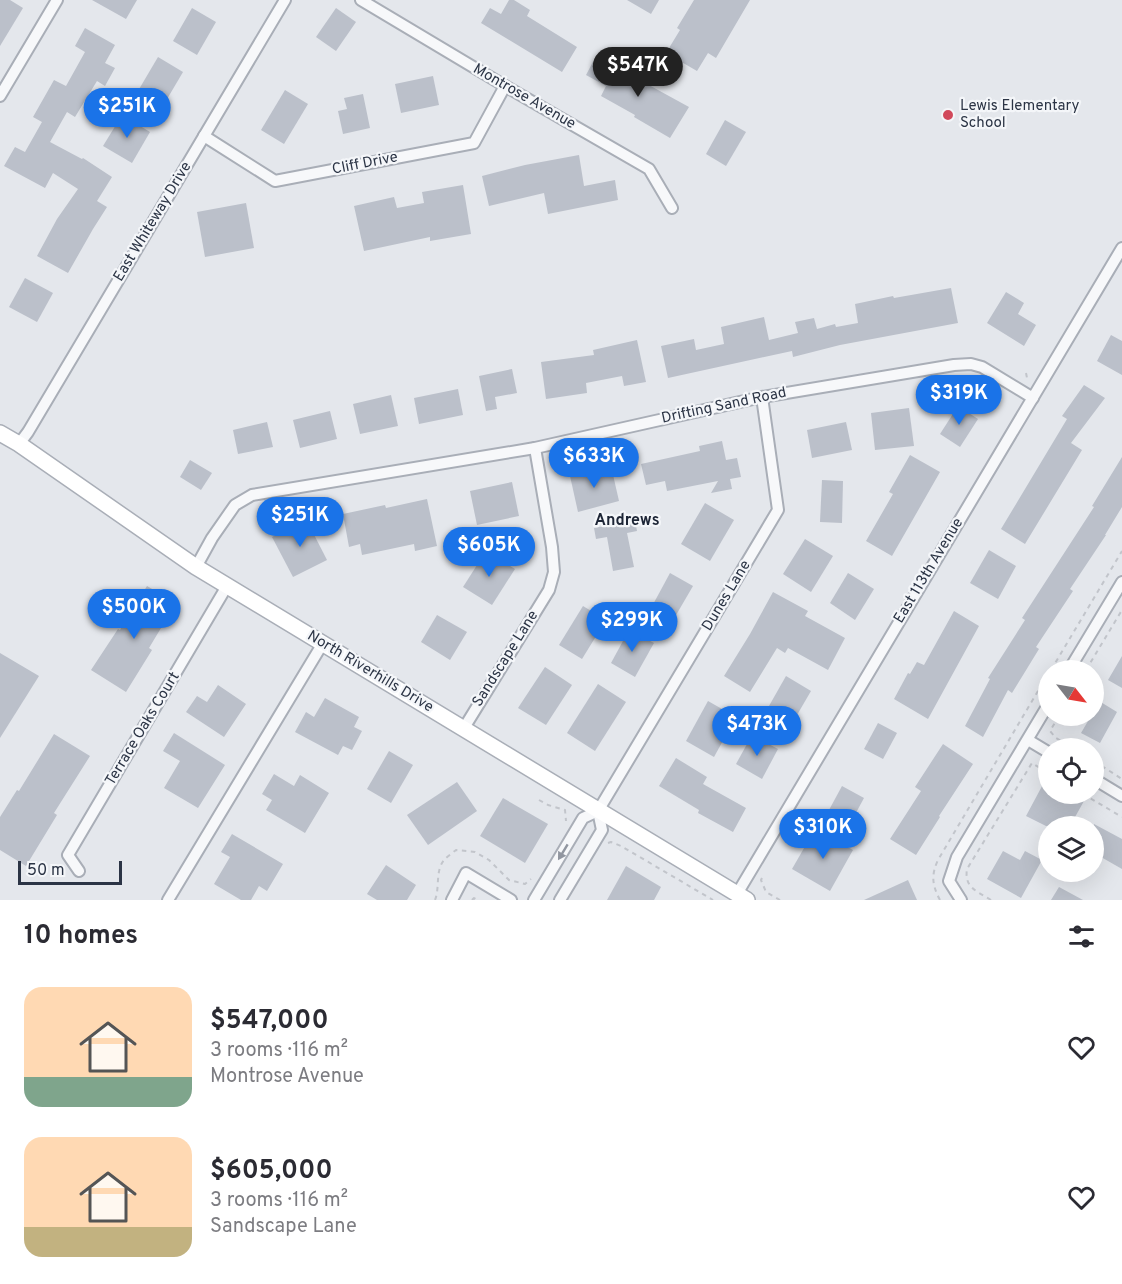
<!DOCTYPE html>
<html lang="en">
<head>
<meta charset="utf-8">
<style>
  :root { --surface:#fff; --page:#f7f7f7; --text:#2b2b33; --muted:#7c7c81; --accent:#1a73e8 }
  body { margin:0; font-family:Overpass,sans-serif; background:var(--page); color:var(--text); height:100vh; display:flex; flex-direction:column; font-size:22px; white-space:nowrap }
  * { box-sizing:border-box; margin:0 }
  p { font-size:20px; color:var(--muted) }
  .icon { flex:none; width:33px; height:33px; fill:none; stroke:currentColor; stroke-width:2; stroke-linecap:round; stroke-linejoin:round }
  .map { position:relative; height:900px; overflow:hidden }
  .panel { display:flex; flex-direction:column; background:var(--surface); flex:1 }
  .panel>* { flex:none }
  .needle { width:39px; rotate:121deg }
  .controls { position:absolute; left:1038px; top:660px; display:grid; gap:12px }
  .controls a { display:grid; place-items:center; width:66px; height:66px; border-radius:50%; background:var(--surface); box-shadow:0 6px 24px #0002; font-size:30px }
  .scale { position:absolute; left:18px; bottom:15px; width:104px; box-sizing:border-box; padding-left:6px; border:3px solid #2b3445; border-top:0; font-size:16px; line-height:21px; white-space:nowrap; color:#2b3445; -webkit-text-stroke:4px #f4f6f9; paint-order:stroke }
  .price { position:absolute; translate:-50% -51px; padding:0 14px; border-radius:21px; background:var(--accent); color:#fff; font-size:20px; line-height:39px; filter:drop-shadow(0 2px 3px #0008) }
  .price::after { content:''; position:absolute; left:50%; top:36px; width:18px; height:14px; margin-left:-9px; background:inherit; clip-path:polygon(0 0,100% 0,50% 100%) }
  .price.current { background:#222; color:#fff }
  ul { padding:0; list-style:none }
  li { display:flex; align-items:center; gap:18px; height:150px; padding:0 24px }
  li span { display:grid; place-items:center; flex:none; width:168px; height:120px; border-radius:18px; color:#555 }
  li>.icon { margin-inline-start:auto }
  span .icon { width:72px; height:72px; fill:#fffc; stroke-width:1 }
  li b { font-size:26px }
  h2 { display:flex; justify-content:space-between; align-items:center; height:72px; padding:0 24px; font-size:26px }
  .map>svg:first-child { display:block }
</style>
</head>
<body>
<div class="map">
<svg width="1122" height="900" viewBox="0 0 1122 900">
  <rect width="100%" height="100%" fill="#e4e7ec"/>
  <!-- building -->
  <g fill="#bbc0ca">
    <polygon points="0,0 10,0 23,8 0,46"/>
    <polygon points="92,0 137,0 126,19"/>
    <polygon points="509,0 514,0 530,10 527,16 577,47 562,72 481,23 490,8 501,14"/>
    <polygon points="627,0 659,0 651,14"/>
    <polygon points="694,0 750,0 716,58 708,53 697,71 666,53 680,30 677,28"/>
    <polygon points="192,8 216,22 197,55 173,41"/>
    <polygon points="336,8 356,22 336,51 316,37"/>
    <polygon points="85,28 115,45 105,63 115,68 105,86 97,81 75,117 67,112 50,142 82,159 83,158 112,177 97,201 107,207 93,229 68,273 37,256 57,219 78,189 53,173 45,188 4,166 15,147 25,152 42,122 33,117 54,80 66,86 85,52 75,46"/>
    <polygon points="596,56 689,107 670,138 634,117 635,115 601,96 606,86 586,75"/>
    <polygon points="158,57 183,72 160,111 135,96"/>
    <polygon points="433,76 439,105 401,113 395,84"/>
    <polygon points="285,90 308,104 284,144 261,130"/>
    <polygon points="363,94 370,128 343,134 338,111 347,109 344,98"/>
    <polygon points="122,115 150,132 132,163 103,146"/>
    <polygon points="725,120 746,132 726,166 706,154"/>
    <polygon points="579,155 584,186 615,180 618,200 548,214 544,193 489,206 482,176 525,165"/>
    <polygon points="463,185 471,234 430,241 430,237 364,251 354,206 394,197 397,208 424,203 422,192"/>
    <polygon points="246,203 254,248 205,257 197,212"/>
    <polygon points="25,278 53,293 37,322 9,307"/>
    <polygon points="951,288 958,323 840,345 793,357 792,351 668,378 661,346 694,339 696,350 724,344 721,327 764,317 769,340 798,333 795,322 814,318 817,329 835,324 836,327 858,323 855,304 893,296 894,298"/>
    <polygon points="1006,292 1024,303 1018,314 1036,325 1024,346 987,323"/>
    <polygon points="1111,335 1122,341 1122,375 1097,361"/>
    <polygon points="637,340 646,382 624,386 622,376 586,383 587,393 546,399 541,362 594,355 593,350"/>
    <polygon points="512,369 517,393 495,397 497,409 486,411 479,376"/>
    <polygon points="1084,385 1105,398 1071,443 1082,450 1025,544 1001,529 1067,419 1062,416"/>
    <polygon points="458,389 463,415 419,424 414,398"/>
    <polygon points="391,395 398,426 360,434 353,404"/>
    <polygon points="958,406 978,419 960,447 940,434"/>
    <polygon points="909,408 914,446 875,450 871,413"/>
    <polygon points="330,411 337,439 300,448 293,420"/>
    <polygon points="267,422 273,447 238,454 233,430"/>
    <polygon points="846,422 852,450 812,458 807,430"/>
    <polygon points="722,441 726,460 737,458 741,477 730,479 732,489 711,493 718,481 667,491 665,481 646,485 641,464 700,451 699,446"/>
    <polygon points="910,455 940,472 892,556 866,541 893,494 889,492"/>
    <polygon points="1122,457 1122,507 1105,535 1106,535 1070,589 1073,591 1036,647 1039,649 1012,693 1008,690 983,737 965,726 990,679 988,678 1025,620 1022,618 1094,507 1092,506"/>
    <polygon points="190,460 212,473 201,490 180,477"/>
    <polygon points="611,466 619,501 578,512 570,476"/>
    <polygon points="822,480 843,481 842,523 820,522"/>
    <polygon points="512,482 519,516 477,525 470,491"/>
    <polygon points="427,499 437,546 415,551 414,544 362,555 360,544 349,547 343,514 385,505 386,508"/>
    <polygon points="705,503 734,520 710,561 681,544"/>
    <polygon points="306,519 327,560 293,577 272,537"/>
    <polygon points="635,520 637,531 627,533 634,567 613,571 607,537 596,539 594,528"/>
    <polygon points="805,539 833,556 811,592 783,574"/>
    <polygon points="989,550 1016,566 998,599 970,583"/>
    <polygon points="486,551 515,569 492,605 463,587"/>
    <polygon points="670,573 693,586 672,622 650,610"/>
    <polygon points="848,573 874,589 855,620 830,603"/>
    <polygon points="147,586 176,603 149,648 152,650 126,692 91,670 118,629 120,630"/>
    <polygon points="773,592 808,611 805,616 845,638 828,670 788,648 785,653 777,648 750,692 724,676 750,634"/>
    <polygon points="583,606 606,620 582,659 559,645"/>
    <polygon points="954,611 979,626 928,719 894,699 908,673 910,674 917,662 924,665"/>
    <polygon points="437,615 467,632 450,660 421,642"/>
    <polygon points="629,630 654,643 635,677 611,663"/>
    <polygon points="0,653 39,676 0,738"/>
    <polygon points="1122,656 1122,688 1108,680"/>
    <polygon points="545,667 572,685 546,725 518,708"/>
    <polygon points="786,676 811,691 790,727 765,713"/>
    <polygon points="598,684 626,702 595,751 567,733"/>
    <polygon points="218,685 246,704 224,737 186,712 197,696 207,702"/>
    <polygon points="325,698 359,717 354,727 362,731 352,750 343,746 338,755 295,732 306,712 314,717"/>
    <polygon points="708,701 736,717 714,757 686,741"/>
    <polygon points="1099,701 1117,712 1100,743 1081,733 1091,716 1094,716 1094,710"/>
    <polygon points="878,723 897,733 883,759 864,749"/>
    <polygon points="174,733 225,765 198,808 164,788 180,761 163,751"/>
    <polygon points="54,734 90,756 54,813 57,815 26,866 0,850 0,817 17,790 19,791"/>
    <polygon points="752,735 778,749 762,779 736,764"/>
    <polygon points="943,744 973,764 939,816 940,817 916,855 890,839 921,791 915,787"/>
    <polygon points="389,751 413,765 391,803 367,789"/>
    <polygon points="676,758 707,777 703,784 746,808 733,832 698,813 699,810 659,786"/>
    <polygon points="274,774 294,786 300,775 329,793 305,833 266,810 272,800 262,794"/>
    <polygon points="1048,775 1048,794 1071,794 1084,801 1070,826 1046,826 1026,816"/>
    <polygon points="457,782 477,811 428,845 407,815"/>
    <polygon points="842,786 864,798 851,822 829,810"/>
    <polygon points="503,798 548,824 525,863 480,836"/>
    <polygon points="1094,824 1122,839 1122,869 1094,853 1099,841 1094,838"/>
    <polygon points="815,829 853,850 830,891 792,869"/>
    <polygon points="232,834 283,864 267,891 259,886 251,900 241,900 214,884 230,857 221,852"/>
    <polygon points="1003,851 1020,860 1025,851 1042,860 1021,898 987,879"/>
    <polygon points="386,865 416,885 407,900 377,900 367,894"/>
    <polygon points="626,866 661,887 654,900 607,900"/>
    <polygon points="908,880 917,900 864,900"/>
    <polygon points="1059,887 1083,900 1051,900"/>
  </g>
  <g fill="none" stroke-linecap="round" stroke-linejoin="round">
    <defs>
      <g id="street">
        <polyline points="361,0 505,86 649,169 672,208"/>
        <polyline points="0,96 57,0"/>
        <polyline points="204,136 275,181 474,143 505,86"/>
        <polyline points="19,444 28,432 285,0"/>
        <polyline points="196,567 212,538 235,505 252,495 535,448 762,397 954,365 971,364 982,367 1033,398"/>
        <polyline points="1069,670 1122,582"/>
        <polyline points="464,728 549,590 554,572 552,547 535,448"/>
        <polyline points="1028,740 1048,752"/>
        <polyline points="1094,779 1122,796"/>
        <polyline points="79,871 68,855 227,586"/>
        <polyline points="737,894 1122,248"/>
        <polyline points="168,900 323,643"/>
        <polyline points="452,900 466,873 511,900"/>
        <polyline points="534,900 583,818 598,811 778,510 762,397"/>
        <polyline points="560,900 602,830 598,811"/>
        <polyline points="961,900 949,881 957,857 1048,705"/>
      </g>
      <polyline id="secondary" points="0,433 19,444 196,567 747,900"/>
    </defs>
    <!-- street casing -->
    <use href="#street" stroke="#a9aeb7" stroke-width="14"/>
    <!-- secondary casing -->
    <use href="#secondary" stroke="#a9aeb7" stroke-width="18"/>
    <!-- path -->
    <g stroke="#c2c5cb" stroke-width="2" stroke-dasharray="4.5 4.5" stroke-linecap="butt">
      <polyline points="1026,373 1027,378"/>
      <polyline points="1051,670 1122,551"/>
      <polyline points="1086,670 1122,610"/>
      <polyline points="1059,716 1050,731 1056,738 1073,748"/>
      <polyline points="1094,761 1122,779"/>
      <polyline points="1083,794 1122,817"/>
      <polyline points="539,800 548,805 565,810 566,821"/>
      <polyline points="608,843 611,842 621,846 713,900"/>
      <polyline points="762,878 761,880 766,892 780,900"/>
      <path d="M435 900C440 888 435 871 444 860 447 857 452 853 456 850L475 852 489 860 509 880 525 884 531 879"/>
      <polyline points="472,900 474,898 477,900"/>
      <path d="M940 900C932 885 931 875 938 860L1048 674"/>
      <path d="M991 900C977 891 964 888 967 869L1032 763 1048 773"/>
    </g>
    <!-- street -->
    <use href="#street" stroke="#f7f8fa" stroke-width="10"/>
    <!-- secondary -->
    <use href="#secondary" stroke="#fff" stroke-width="15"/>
  </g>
  <!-- one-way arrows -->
  <defs><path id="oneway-solid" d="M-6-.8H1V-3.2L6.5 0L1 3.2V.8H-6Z" transform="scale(1.5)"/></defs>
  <use fill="#9196a0" href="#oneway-solid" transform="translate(563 852) rotate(121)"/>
  <!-- markers -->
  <circle fill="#d1495b" stroke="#f4f6f9" stroke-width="2" cx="948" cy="115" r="6"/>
  <g text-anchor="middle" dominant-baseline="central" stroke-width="4.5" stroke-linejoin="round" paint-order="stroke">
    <!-- street labels -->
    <g font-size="15" fill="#2b3445" stroke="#f4f6f9">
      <text transform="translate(524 97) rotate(30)">Montrose Avenue</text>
      <text transform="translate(365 164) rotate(-11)">Cliff Drive</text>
      <text transform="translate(153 222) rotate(-59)">East Whiteway Drive</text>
      <text transform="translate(724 406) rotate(-12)">Drifting Sand Road</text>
      <text transform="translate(929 571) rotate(-59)">East 113th Avenue</text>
      <text transform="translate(727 596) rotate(-59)">Dunes Lane</text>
      <text transform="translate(506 659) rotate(-58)">Sandscape Lane</text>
      <text transform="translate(370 672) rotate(31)">North Riverhills Drive</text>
      <text transform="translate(143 729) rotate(-59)">Terrace Oaks Court</text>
    </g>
    <!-- poi labels -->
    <g font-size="15" fill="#2b3445" stroke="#f4f6f9" text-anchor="start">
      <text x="960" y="106">Lewis Elementary<tspan x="960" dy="17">School</tspan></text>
    </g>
    <!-- neighbourhood labels -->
    <g font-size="16" font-weight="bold" fill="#1d2536" stroke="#f4f6f9">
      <text x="627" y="521">Andrews</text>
    </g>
  </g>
</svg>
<div class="controls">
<a><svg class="needle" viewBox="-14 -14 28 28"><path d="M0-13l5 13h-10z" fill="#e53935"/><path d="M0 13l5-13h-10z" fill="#7c7c81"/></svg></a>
<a><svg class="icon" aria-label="locate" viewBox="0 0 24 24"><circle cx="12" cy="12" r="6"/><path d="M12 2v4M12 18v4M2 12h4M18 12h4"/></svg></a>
<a><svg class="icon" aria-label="layers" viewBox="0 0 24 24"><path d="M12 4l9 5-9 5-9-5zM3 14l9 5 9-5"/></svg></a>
</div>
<div class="scale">50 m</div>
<b class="price current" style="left:638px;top:98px">$547K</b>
<b class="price" style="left:127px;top:139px">$251K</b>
<b class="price" style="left:959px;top:426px">$319K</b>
<b class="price" style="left:594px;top:489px">$633K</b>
<b class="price" style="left:300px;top:548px">$251K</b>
<b class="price" style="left:489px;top:578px">$605K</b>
<b class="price" style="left:134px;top:640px">$500K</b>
<b class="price" style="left:632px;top:653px">$299K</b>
<b class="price" style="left:757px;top:757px">$473K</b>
<b class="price" style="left:823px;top:860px">$310K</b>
</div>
<section class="panel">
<h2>10 homes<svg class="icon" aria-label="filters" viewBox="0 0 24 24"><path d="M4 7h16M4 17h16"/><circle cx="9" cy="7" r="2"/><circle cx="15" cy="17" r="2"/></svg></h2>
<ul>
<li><span style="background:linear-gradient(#ffd9b3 75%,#7fa58c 0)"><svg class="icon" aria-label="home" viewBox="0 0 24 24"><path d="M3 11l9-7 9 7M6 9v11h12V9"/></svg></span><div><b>$547,000</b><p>3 rooms · 116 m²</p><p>Montrose Avenue</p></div><svg class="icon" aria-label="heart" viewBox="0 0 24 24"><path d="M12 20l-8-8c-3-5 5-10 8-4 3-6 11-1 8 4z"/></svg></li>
<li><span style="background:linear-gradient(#ffd9b3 75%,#c2b280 0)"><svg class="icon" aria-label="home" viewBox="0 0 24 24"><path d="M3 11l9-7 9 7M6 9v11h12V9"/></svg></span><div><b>$605,000</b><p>3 rooms · 116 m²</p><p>Sandscape Lane</p></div><svg class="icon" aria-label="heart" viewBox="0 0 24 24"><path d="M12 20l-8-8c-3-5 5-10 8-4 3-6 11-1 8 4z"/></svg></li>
</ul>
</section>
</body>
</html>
